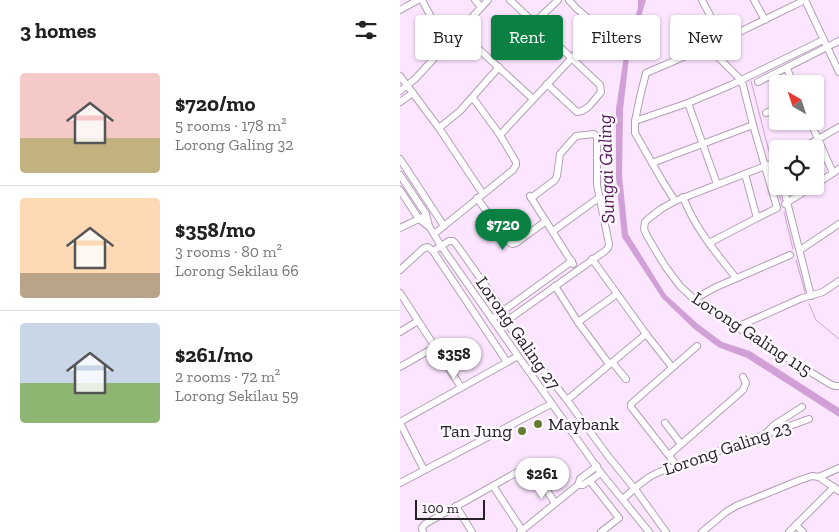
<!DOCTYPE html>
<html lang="en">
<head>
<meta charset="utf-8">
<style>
  :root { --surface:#fff; --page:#f6f6f6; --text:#222; --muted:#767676; --line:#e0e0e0; --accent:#0b8043 }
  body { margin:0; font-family:"Zilla Slab",serif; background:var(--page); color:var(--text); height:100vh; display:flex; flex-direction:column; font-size:19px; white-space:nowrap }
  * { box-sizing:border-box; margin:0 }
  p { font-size:16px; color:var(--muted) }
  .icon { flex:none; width:28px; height:28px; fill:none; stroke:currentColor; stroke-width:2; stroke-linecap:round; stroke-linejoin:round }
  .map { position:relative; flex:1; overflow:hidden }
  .details { display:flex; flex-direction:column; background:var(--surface); width:400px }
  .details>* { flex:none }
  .hud { position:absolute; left:15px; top:15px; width:349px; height:45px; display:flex; gap:10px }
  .needle { width:32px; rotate:321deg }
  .tools { position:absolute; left:369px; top:75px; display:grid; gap:10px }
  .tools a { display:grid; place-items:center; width:55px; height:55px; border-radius:5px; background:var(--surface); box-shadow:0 1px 4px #0004; font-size:25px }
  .scale { position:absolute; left:15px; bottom:12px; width:70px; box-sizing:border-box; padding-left:5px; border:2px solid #282029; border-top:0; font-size:14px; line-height:18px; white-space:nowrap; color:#282029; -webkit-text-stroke:4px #fef9ff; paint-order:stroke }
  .price { position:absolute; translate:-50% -42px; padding:0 11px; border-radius:18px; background:#fff; color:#222; font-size:16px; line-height:32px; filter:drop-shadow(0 1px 2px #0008) }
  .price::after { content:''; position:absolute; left:50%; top:30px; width:15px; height:11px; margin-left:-8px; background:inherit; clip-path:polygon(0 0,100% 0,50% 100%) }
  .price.on { background:var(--accent); color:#fff }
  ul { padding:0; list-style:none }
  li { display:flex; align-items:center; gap:15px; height:125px; padding:0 20px }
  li+li { border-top:1px solid var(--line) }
  li span { display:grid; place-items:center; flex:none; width:140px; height:100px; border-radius:5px; color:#555 }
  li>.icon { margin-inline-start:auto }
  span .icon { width:60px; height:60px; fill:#fffc; stroke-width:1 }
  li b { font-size:21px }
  h2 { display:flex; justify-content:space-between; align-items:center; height:60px; padding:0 20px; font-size:21px }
  .tag { padding:0 18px; border-radius:5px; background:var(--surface); box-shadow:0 1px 4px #0004; font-size:18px; line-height:45px }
  .tag.on { background:var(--accent); color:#fff }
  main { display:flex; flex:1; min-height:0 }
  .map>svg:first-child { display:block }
</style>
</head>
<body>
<main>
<section class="details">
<h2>3 homes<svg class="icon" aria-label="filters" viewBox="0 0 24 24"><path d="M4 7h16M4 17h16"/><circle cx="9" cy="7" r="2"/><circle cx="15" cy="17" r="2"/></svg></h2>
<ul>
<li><span style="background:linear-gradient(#f6c9c9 65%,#c2b280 0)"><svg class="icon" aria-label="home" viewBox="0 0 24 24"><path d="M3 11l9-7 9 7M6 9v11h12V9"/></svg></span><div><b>$720/mo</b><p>5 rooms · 178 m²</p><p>Lorong Galing 32</p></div></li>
<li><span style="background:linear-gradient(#ffd9b3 75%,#b9a48a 0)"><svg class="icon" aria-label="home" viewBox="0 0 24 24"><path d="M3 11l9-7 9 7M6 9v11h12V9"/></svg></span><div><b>$358/mo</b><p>3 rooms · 80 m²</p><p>Lorong Sekilau 66</p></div></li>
<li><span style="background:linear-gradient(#c9d6e8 60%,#8fb573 0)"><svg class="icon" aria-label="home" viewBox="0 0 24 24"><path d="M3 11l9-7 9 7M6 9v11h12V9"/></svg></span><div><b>$261/mo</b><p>2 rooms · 72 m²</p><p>Lorong Sekilau 59</p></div></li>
</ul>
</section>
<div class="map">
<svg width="439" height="532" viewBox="0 0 439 532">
  <rect width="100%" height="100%" fill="#fce5ff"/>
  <!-- water -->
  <polygon fill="#d1a0d7" points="238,0 246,0 229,57 223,110 222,176 228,234 266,295 298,324 322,342 350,351 439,408 439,417 347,358 318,347 294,329 262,298 222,237 216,177 216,109 225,49 238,8"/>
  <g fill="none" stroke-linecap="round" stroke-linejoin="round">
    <!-- stream -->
    <g stroke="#d1a0d7" stroke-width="1">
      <polyline points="351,81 371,159"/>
      <polyline points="373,172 381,201"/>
      <polyline points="384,212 393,249"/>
      <polyline points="396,260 405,292"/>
      <polyline points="409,304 416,320 439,339"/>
    </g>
    <defs>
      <g id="minor">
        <path d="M22 0C30 15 37 30 48 42"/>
        <polyline points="75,0 81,7"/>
        <path d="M110 0 200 85 201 92C194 100 188 111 177 112L147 84"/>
        <polyline points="302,0 323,40"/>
        <polyline points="354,0 365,20"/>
        <polyline points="405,0 439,72"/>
        <polyline points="0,10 18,0"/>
        <polyline points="134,23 158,0"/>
        <polyline points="59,31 133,99"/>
        <polyline points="308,47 339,78 343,85 353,125 377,208 357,218 309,243"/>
        <polyline points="387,68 393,84"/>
        <polyline points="0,76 39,128 83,194"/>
        <polyline points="358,82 439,41"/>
        <polyline points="0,91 15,79 88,0"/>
        <polyline points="0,102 13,93"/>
        <polyline points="288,103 317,184"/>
        <polyline points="366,113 378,107"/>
        <polyline points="235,121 288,103 331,85 423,40"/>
        <polyline points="410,121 433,173"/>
        <polyline points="39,128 60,111 99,67"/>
        <polyline points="100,135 198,30 198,27 176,8 169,0"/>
        <polyline points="401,149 439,127"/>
        <polyline points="0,159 44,226"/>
        <polyline points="378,161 275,201 261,209 248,219 245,222 244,229 247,236 265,266 280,286 295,300 304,307 430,384 435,386 439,386"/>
        <polyline points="252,163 353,125"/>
        <polyline points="345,174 357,218"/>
        <polyline points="0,175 26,214 29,226 41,246 118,356 201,473 249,532"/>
        <polyline points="415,185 439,169"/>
        <polyline points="383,186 411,296"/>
        <polyline points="0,190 19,219 28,226"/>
        <polyline points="130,196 173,264"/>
        <path d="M283 197C296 230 315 251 336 278"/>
        <polyline points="77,198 108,241 112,244 116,243 146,221"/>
        <polyline points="275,201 263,182 235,133 235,121 240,97 246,73 323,40 405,0"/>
        <polyline points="385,204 413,186"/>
        <polyline points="0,228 23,217"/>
        <polyline points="153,231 200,197"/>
        <polyline points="34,234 113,170 116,165 116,162 100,135 73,98"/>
        <polyline points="400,250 439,224"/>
        <polyline points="33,251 49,241 53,241 56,244 109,319 111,329 116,336 167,400 208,456 235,489 266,532"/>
        <polyline points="192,259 246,334 272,367"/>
        <polyline points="0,270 24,248 28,247 33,251 107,362"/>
        <polyline points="155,286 178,322 209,364"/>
        <polyline points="0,293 61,387"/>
        <polyline points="295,300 300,296 314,288 390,255"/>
        <polyline points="92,319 172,261"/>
        <polyline points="178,322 217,294"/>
        <polyline points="98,327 205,251 208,248 209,244 197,185 197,137 194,134 176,136 160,154 157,176 155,180 131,198"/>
        <polyline points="337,327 402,298 423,292 439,281"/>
        <polyline points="0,332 18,321"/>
        <polyline points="212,362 226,379"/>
        <polyline points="0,367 35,347"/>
        <polyline points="167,400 246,334"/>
        <polyline points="0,422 118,356"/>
        <polyline points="0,423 24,470"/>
        <polyline points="265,423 281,444"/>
        <polyline points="365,434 374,425 402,407"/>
        <polyline points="269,455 343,390 346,383 343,377"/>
        <polyline points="277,466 231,407 231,404 297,346"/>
        <polyline points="419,477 439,491"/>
        <polyline points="190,481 219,518 201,532"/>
        <polyline points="0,483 151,404"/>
        <polyline points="178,485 183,485 201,473"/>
        <polyline points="93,486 122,530"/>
        <path d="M223 499C234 489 247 476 262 471 267 469 272 468 277 466L409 419"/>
        <polyline points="56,506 72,532"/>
        <polyline points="396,525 403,532"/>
        <polyline points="23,532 22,528 25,524 128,466 133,469 155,503"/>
        <polyline points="120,532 178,485 180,479 197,466"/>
        <polyline points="302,532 326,512 336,506 400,480 412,476 419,477 439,468"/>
        <polyline points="389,532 434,487"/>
      </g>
    </defs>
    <!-- minor casing -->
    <use href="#minor" stroke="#b39eb6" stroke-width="8"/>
    <!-- minor -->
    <use href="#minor" stroke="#fff" stroke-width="6"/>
  </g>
  <!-- markers -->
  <g fill="#627d31" stroke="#fef9ff" stroke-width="2">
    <circle cx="138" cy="424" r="5"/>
    <circle cx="122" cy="431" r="5"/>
  </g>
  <g text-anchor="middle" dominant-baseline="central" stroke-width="5" stroke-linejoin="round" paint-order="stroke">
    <!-- street labels -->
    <g font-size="18" fill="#282029" stroke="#fef9ff">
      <text transform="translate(118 333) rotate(55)">Lorong Galing 27</text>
      <text transform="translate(352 334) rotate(33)">Lorong Galing 115</text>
      <text transform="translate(327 448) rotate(-19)">Lorong Galing 23</text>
    </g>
    <!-- poi labels -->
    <g font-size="18" fill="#282029" stroke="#fef9ff" text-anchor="start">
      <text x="148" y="424">Maybank</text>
      <text x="112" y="431" text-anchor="end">Tan Jung</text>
    </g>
    <!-- water labels -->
    <g font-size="19" font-style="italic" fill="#501658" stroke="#fef9ff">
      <text transform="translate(206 169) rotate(-92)">Sungai Galing</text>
    </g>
  </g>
</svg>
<div class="tools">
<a><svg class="needle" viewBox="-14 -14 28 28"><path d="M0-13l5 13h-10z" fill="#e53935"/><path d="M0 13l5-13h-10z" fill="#767676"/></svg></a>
<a><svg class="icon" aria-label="locate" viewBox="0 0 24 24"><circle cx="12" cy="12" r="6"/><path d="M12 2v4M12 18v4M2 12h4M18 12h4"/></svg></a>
</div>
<div class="scale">100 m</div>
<b class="price on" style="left:103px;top:251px">$720</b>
<b class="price" style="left:54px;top:380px">$358</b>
<b class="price" style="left:142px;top:500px">$261</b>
<div class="hud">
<a class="tag">Buy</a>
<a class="tag on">Rent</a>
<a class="tag">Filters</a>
<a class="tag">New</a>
</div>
</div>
</main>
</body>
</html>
